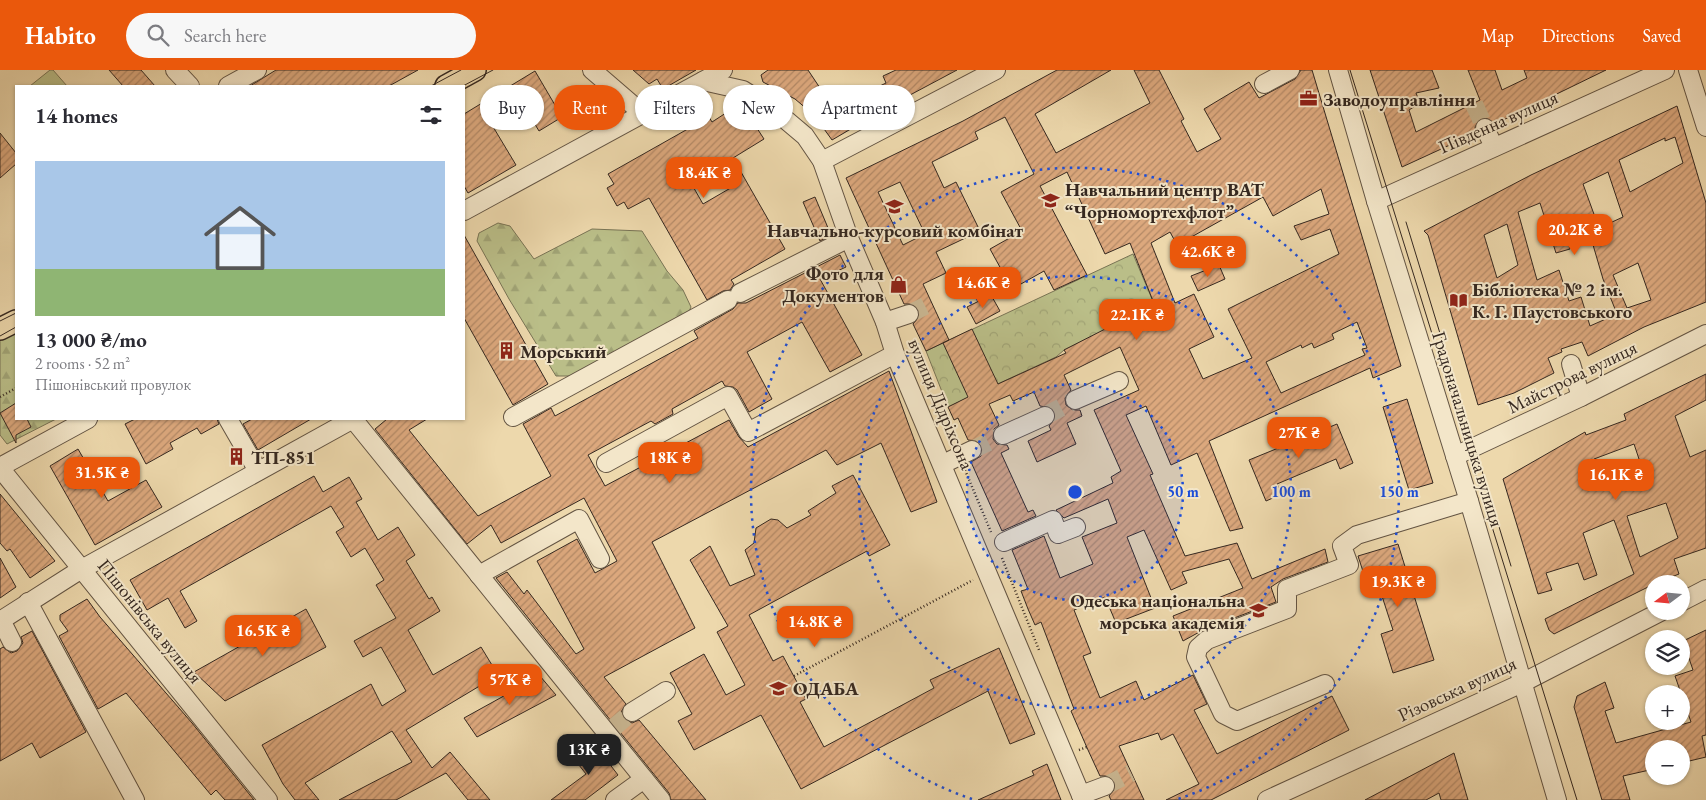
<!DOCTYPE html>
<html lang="en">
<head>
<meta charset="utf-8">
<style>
  :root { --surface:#fff; --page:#f7f7f7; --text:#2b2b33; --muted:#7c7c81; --accent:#ea580c }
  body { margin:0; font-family:"EB Garamond",serif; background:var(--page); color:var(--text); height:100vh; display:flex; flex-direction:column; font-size:19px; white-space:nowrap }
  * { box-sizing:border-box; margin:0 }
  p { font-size:16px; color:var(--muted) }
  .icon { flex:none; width:28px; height:28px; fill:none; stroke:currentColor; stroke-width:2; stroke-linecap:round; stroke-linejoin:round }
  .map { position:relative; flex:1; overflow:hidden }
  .side { position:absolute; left:15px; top:15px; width:450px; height:335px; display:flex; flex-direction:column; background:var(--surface); border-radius:0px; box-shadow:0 1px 4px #0004 }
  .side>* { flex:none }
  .banner { position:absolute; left:480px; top:15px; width:475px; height:45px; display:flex; gap:10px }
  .needle { width:32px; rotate:254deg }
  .controls { position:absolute; left:1645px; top:505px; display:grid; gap:10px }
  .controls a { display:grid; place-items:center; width:45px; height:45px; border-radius:50%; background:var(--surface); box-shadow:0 1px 4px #0004; font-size:25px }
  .price { position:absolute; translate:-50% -42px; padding:0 11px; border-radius:10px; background:var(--accent); color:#fff; font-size:16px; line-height:32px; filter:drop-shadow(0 1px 2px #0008) }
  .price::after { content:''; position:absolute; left:50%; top:30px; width:15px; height:11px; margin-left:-8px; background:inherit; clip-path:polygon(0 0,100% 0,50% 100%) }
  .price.active { background:#222; color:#fff }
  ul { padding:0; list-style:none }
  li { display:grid; align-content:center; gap:10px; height:265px; padding:0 20px }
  li span { display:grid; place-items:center; height:155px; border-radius:0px; color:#555 }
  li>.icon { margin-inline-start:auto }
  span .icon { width:90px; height:90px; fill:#fffc; stroke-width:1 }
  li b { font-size:21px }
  h2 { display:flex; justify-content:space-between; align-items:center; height:60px; padding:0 20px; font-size:21px }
  .chip { padding:0 18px; border-radius:22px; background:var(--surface); box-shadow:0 1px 4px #0004; font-size:18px; line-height:45px }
  .chip.active { background:var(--accent); color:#fff }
  header { display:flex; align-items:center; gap:30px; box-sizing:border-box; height:70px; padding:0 25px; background:var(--accent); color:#fff }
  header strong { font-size:24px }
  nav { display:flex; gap:28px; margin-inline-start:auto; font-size:18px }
  .search { width:350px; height:45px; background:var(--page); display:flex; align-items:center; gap:12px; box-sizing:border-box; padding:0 18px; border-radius:28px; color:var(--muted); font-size:19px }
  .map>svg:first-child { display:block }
</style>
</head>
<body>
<header>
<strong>Habito</strong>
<div class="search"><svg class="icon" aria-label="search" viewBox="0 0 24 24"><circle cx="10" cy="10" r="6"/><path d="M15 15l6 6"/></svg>Search here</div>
<nav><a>Map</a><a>Directions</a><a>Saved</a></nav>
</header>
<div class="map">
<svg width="1706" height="730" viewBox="0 0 1706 730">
  <defs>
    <pattern id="forest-firs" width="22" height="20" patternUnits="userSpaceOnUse" patternTransform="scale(1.25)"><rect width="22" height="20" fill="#babe88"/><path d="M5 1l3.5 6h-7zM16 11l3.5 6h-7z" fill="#a0a375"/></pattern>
    <pattern id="park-crowns" width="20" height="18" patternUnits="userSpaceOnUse" patternTransform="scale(1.25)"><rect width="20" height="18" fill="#babe88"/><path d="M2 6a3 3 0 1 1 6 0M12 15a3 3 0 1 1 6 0" fill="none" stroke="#a0a375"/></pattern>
    <pattern id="building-hatch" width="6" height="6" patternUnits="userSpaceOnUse" patternTransform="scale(1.25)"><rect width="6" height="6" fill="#dca87d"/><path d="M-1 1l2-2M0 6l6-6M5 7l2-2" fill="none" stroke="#b38966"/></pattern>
  </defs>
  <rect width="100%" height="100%" fill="#edd8ac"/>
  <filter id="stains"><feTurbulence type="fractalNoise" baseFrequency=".004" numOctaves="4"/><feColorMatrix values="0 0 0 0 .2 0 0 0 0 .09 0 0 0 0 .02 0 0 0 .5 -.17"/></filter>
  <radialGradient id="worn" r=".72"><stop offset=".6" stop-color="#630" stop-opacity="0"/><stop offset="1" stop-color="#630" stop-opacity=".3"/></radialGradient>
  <!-- forest -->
  <g fill="url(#forest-firs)" stroke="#787354">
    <polygon points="498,153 510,156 534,189 592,159 642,161 667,201 683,220 691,237 686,248 573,306 556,306 509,229 477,171 479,163"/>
    <polygon points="16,262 16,349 56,349 7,374 0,365 0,270"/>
  </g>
  <!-- park -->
  <polygon fill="url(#park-crowns)" stroke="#787354" points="1133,184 1155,236 1064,280 1056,287 948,337 926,281"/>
  <!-- pitch -->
  <polygon fill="#babe88" stroke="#787354" points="50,0 53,0 67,16 30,16"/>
  <!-- building -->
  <g fill="url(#building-hatch)" stroke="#352820" fill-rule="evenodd">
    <polygon points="109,0 141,0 155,16 123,16"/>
    <polygon points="276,0 418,0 389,16 250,16"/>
    <polygon points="633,0 696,0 663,19 657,9 649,14"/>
    <polygon points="768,0 808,0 820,18 843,34 886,13 883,6 896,0 957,0 895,33 832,70 814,45 795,29 763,12 761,5"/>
    <path d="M1057 0H1111L1035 44 1056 83 1150 33 1134 0H1159L1184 49 1181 51 1197 82 1221 69 1204 39 1249 12 1259 28 1295 9 1301 0H1312L1401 296 1373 308 1370 298 1209 371 1243 458 1230 461 1197 383 1171 395 1146 336 1126 345 1153 404 1150 405 1185 486 1237 473 1252 509 1325 479 1328 492 1283 509 1271 517 1276 532 1203 560 1183 571 1173 546 1243 518 1229 489 1182 502 1187 513 1171 520 1144 460 1127 467 1155 538 1116 553 1105 527 1074 540 1091 583 1083 586 1100 628 1136 611 1144 630 1193 605 1207 634 1194 640 1217 684 1332 626 1349 660 1211 730H1166L1199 714 1173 664 1161 670 1158 663 1119 676 1144 730H1111L1109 726 1115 718V712L1107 706H1100L1088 680 1071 641 1074 639 1041 552 1035 555 1028 539 1021 521 1028 519 1012 480 1044 466 1060 508 1093 494 1082 467 1117 453 1108 429 1064 448 1056 440 1113 413 1111 407 1121 401 1094 340 1139 320 1120 277 1064 305 1071 320 1065 328 1066 335 1073 340H1080L1082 346 1067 353 1076 374 1037 392 1028 371 1051 360 1049 356 1056 347 1052 338 1040 336 1034 322 1013 331 1010 325 989 334 999 355 994 359 993 369 997 374 1007 375 1009 379 1001 383 1028 442 1033 440 1036 446 1002 461 971 392 981 386 982 376 978 371 968 370 958 348 954 350 948 337 968 327 943 273 949 270 926 281 913 254 919 247V240L912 234H904L846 108 963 51ZM1005 47 1034 104 1001 122 1022 161 990 179 1012 219 1044 201 1054 220 1087 205 1040 116 1067 102 1105 184 1130 173 1155 236 1111 256 1064 280 1066 283 998 314 972 259 949 270 923 214 946 203 936 182 980 161 956 112 944 118 932 92 978 69 975 62ZM900 112 925 164 903 175 878 122ZM1321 119 1329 144 1294 156 1301 170 1330 159 1339 184 1228 239 1252 288 1203 309 1189 279 1214 267 1194 224 1175 233 1151 173 1170 162 1177 175 1263 127 1273 146ZM1357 252 1367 278 1362 279 1365 285 1281 323 1266 292 1301 275 1302 278 1312 273 1314 278 1334 269 1332 264Z"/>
    <polygon points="1370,0 1432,0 1439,18 1416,23 1420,33 1409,40 1416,62 1480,30 1468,0 1495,0 1502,20 1527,8 1524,0 1606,0 1495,54 1486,48 1480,49 1475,57 1476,63 1402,97"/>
    <polygon points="535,1 562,47 539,61 524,36 492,55 516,95 468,123 464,116 464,44"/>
    <path d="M732 34 751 49 764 69 733 88 785 179 731 210 734 214 730 220 723 221 707 230 649 128 628 139 624 132 617 136 607 118 614 114 608 104 709 47 712 52 729 41ZM718 88 734 116 703 134 687 106Z"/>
    <path d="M1677 36 1706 133V232L1644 257 1588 286 1582 272 1561 279 1562 282 1548 288 1554 303 1514 323 1478 335 1428 165 1424 161 1531 105ZM1675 67 1683 93 1630 122 1619 90 1665 68V71ZM1608 102 1623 147 1599 158 1583 114ZM1540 133 1556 183 1570 179 1569 175 1591 168 1603 209 1617 244 1590 256 1581 227 1569 231 1559 200 1537 210 1518 142ZM1507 154 1518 195 1497 208 1484 165ZM1638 193 1651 230 1627 238 1613 205Z"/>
    <polygon points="0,63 16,83 16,94 0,108"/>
    <polygon points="815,127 831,165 820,171 803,132"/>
    <polygon points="464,165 548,314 513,335 464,248"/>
    <polygon points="840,185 846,197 820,209 862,285 830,302 802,252 747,282 772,329 749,342 737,320 733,317 725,316 722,311 672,339 673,344 655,354 651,351 588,385 605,416 729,350 739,367 748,377 889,301 937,432 911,442 881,373 837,395 826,380 652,472 695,558 604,607 626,634 621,642 623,648 632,653 639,650 706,730 671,730 669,723 496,508 507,502 524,524 527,520 576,584 584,579 537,491 577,469 595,503 617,491 584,428 501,473 491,455 467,474 375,359 387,349 427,349 409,360 478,446 551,406 523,354 551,338 555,346 698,268 694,261 733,239 738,233 746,233"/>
    <polygon points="1219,195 1225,209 1198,221 1191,206"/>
    <polygon points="991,225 1000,241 976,254 967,237"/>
    <path d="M1706 304V330L1675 346 1690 387 1706 380V478L1674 489 1679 504 1654 514 1554 564 1549 560 1545 549 1634 504 1614 450 1583 463 1597 505 1584 510 1578 493 1546 503 1552 520 1538 524 1503 409 1585 362 1586 365 1626 350 1624 344ZM1634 374 1643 401 1603 414 1594 389ZM1666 433 1678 468 1640 487 1627 446Z"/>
    <polygon points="1407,329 1433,413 1409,420 1383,337"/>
    <polygon points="16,333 16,349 27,349 31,357 16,365 16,373 0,343"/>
    <polygon points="135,349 217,349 219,354 201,364 197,358 170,373 173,379 146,394 125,354"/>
    <polygon points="252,349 311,349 258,380 243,354"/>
    <polygon points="1337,354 1353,393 1340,399 1336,389 1277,414 1282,424 1266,431 1249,390"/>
    <polygon points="78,379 108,431 146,410 162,437 95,475 50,396"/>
    <polygon points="853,405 890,475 869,486 867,481 749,545 773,591 783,586 806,629 800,632 824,677 934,618 930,610 999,578 1035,664 1010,674 988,621 801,719 761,645 694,680 678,651 692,644 670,603 704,584 726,625 745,615 717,562 728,556 690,490 710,476 730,516 755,505 745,480 754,473 756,458 771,449 778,450 787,458 811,445 808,441 836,423 832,416"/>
    <polygon points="314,406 323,422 349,407 362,429 356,432 378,470 398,457 415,485 406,491 429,529 432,527 440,541 408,560 433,605 481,577 498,605 406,660 432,698 450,682 490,730 468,730 446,703 396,730 339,730 412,692 392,661 305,713 319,730 295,730 283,714 262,675 371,614 382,636 406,621 381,577 363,587 354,571 396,548 376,515 384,510 365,478 351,487 336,462 344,457 331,436 180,521 197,551 185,558 168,528 147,540 130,510"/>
    <polygon points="0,424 55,491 30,508 10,479 7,481 0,473"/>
    <polygon points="1398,474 1434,590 1393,603 1381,564 1393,560 1380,520 1370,523 1358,486"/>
    <polygon points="0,488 16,517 0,528"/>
    <polygon points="87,529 100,547 192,653 254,730 225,730 216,720 211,725 126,623 98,639 59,566 68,561 60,550 60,545"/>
    <polygon points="306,539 326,577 225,631 194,602"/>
    <polygon points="1706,560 1706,665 1702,666 1706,687 1681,693 1681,679 1654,679 1654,699 1623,706 1630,730 1602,730 1574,637 1577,626 1605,612 1614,638 1605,641 1616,673 1691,652 1675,606 1693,600 1683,571"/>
    <polygon points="32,561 86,662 40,688 32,673 0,691 0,579 3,577 11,583 17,581 23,573 21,567"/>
    <polygon points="540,606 556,625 477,667 464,648"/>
    <polygon points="595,675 618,705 585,730 551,730 586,704 575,690"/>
    <polygon points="1454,683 1468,730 1441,730 1439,723 1426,730 1365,730"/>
    <polygon points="1047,694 1061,730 978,730 1034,705 1032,701"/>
  </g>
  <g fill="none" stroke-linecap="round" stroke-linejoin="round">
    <!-- minor-tunnel -->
    <g stroke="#c8b590" stroke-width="18" stroke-dasharray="18 9" stroke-linecap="butt">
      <polyline points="1474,34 1485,58"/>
      <polyline points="909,244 931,233"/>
      <polyline points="1045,346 1075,330"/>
      <polyline points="972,380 1003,365"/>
      <polyline points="612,659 632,642"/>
      <polyline points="1105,716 1131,703"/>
    </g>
    <defs>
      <g id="minor">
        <polyline points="175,0 190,16"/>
        <polyline points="592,0 642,43"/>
        <polyline points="1338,0 1376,131 1469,431 1557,730"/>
        <polyline points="1688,0 1706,57"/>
        <polyline points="703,11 743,20 773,39 805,66 822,91 849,168 885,252 895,284 1083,730"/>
        <polyline points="1264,14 1290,0"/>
        <polyline points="228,16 257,0"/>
        <polyline points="1485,58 1494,77"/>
        <polyline points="822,91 996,0"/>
        <polyline points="1376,131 1665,0"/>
        <polyline points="464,141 723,0"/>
        <polyline points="740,223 849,168"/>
        <polyline points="885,252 909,244"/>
        <polyline points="1571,294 1581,327"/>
        <polyline points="1075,330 1119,311"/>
        <polyline points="513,347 728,230"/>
        <polyline points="228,349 258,401"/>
        <polyline points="353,349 661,730"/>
        <polyline points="1003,365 1045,346"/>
        <polyline points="1455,386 1581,327 1706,264"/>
        <polyline points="606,393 728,326 748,362 895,284"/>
        <polyline points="943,394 972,380"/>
        <polyline points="0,397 88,349"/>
        <polyline points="0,398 268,730"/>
        <polyline points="1004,472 1053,450 1058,464 1076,457"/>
        <polyline points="479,505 579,449 600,489"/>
        <polyline points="28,532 135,730"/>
        <polyline points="1681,532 1706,519"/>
        <polyline points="1,550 12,572"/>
        <polyline points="0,551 80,500 353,349"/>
        <polyline points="1325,614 1237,651 1223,644 1196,587 1198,578 1207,570 1287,539 1287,519 1349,495 1342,476 1357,465 1469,431"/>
        <polyline points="632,642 666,621"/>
        <polyline points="1081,725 1105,716"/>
        <polyline points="615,730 644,709"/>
        <polyline points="1267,730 1522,613 1662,541"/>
      </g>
      <g id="major">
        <polyline points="446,16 475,0"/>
        <polyline points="0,259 16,251"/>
      </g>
    </defs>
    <!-- minor casing -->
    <use href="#minor" stroke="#635443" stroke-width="20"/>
    <!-- major casing -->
    <use href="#major" stroke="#352820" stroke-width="24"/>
    <!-- path -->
    <g stroke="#352820" stroke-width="2.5" stroke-dasharray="1 2.5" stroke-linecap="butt">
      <polyline points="0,327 16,318"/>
      <polyline points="965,400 991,462"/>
      <polyline points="1002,488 1039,580"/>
      <polyline points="794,606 973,510"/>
      <polyline points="1079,680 1087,677"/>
    </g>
    <!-- minor -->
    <use href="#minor" stroke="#f3e6c9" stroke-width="18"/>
    <!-- major -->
    <use href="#major" stroke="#edd8ac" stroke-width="21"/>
    <!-- tram -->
    <g stroke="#352820" stroke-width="1">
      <polyline points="1350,0 1577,730"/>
      <polyline points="431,16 461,0"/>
      <polyline points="463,16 493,0"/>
      <polyline points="1406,152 1511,496"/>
      <polyline points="0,251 16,243"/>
      <polyline points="0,266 16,257"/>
    </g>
  </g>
  <!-- distance rings -->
  <circle cx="1075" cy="422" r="108" fill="#1d4ed8" fill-opacity=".12"/>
  <g fill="none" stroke="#1d4ed8" stroke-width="2.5" stroke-dasharray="2.5 5">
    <circle cx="1075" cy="422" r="108"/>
    <circle cx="1075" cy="422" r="216"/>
    <path d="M972 729A324 324 0 1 1 1178 729"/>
  </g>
  <!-- icons -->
  <defs>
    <symbol id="office-bare" viewBox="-9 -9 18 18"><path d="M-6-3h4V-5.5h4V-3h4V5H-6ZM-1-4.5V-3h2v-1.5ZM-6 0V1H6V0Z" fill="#8f2418" stroke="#f3e6c9" stroke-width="2.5" paint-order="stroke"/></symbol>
    <symbol id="university-bare" viewBox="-9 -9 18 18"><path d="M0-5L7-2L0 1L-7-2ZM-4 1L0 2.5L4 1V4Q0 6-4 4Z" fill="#8f2418" stroke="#f3e6c9" stroke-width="2.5" paint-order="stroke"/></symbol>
    <symbol id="shop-bare" viewBox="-9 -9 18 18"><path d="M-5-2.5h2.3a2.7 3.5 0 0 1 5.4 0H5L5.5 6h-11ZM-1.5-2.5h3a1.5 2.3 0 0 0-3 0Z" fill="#8f2418" stroke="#f3e6c9" stroke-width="2.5" paint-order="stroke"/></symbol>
    <symbol id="library-bare" viewBox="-9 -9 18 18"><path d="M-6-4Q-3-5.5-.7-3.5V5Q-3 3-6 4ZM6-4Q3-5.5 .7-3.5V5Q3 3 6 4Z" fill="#8f2418" stroke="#f3e6c9" stroke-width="2.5" paint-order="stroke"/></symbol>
    <symbol id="building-bare" viewBox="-9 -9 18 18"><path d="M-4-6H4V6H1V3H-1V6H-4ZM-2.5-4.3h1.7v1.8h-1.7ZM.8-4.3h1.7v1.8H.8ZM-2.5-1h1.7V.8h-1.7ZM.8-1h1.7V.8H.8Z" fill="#8f2418" stroke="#f3e6c9" stroke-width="2.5" paint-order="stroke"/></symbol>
    <symbol id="school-bare" viewBox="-9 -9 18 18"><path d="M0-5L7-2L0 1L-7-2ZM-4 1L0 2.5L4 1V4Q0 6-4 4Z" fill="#8f2418" stroke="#f3e6c9" stroke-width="2.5" paint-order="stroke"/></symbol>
  </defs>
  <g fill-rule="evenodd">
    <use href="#office-bare" x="1296" y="16" width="25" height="25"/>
    <use href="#university-bare" x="1038" y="118" width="25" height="25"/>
    <use href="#university-bare" x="882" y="124" width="25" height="25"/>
    <use href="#shop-bare" x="886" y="202" width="25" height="25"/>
    <use href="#library-bare" x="1446" y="218" width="25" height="25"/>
    <use href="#building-bare" x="494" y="268" width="25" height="25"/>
    <use href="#building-bare" x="224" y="374" width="25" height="25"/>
    <use href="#university-bare" x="1246" y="528" width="25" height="25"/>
    <use href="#school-bare" x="766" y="606" width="25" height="25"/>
  </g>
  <g text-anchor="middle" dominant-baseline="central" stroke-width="4" stroke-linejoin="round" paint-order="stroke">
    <!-- poi labels -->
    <g font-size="19" font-weight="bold" fill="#352820" stroke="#f3e6c9" text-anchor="start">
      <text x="1323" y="29">Заводоуправління</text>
      <text x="1065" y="119">Навчальний центр ВАТ<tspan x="1065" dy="22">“Чорномортехфлот”</tspan></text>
      <text x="895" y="160" text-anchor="middle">Навчально-курсовий комбінат</text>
      <text x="884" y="203" text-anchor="end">Фото для<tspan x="884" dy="22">Документов</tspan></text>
      <text x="1472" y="219">Бібліотека № 2 ім.<tspan x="1472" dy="22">К. Г. Паустовського</tspan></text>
      <text x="520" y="281">Морський</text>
      <text x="251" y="387">ТП-851</text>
      <text x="1245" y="530" text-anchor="end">Одеська національна<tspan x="1245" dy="22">морська академія</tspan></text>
      <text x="793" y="618">ОДАБА</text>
    </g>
    <!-- street labels -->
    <g font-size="19" fill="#352820" stroke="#f3e6c9">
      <text transform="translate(1498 52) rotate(-24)">Південна вулиця</text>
      <text transform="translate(1572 307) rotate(-26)">Майстрова вулиця</text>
      <text transform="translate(941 334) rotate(67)">вулиця Дідріхсона</text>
      <text transform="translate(1468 359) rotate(73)">Градоначальницька вулиця</text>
      <text transform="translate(150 551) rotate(51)">Пішонівська вулиця</text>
      <text transform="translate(1457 619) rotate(-25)">Різовська вулиця</text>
    </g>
  </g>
  <circle cx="1075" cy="422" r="8" fill="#1d4ed8" stroke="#f3e6c9" stroke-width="2.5"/>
  <g font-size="15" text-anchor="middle" font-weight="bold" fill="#1d4ed8" stroke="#f3e6c9" stroke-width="4" stroke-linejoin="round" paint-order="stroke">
    <text x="1183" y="427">50 m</text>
    <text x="1291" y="427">100 m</text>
    <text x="1399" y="427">150 m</text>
  </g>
  <rect width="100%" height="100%" filter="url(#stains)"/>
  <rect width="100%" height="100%" fill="url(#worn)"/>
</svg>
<div class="controls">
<a><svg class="needle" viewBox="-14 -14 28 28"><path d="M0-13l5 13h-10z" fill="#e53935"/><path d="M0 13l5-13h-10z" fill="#7c7c81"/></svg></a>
<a><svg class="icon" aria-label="layers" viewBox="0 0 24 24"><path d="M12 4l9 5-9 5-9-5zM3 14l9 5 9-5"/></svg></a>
<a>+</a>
<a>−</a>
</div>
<b class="price" style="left:704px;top:129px">18.4K ₴</b>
<b class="price" style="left:1575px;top:186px">20.2K ₴</b>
<b class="price" style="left:1208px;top:208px">42.6K ₴</b>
<b class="price" style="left:983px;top:239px">14.6K ₴</b>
<b class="price" style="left:1137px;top:271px">22.1K ₴</b>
<b class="price" style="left:1299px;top:389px">27K ₴</b>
<b class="price" style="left:670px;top:414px">18K ₴</b>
<b class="price" style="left:102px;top:429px">31.5K ₴</b>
<b class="price" style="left:1616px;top:431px">16.1K ₴</b>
<b class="price" style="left:1398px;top:538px">19.3K ₴</b>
<b class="price" style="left:815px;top:578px">14.8K ₴</b>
<b class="price" style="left:263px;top:587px">16.5K ₴</b>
<b class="price" style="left:510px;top:636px">57K ₴</b>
<b class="price active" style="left:589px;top:706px">13K ₴</b>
<div class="banner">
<a class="chip">Buy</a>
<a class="chip active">Rent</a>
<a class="chip">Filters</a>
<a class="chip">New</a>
<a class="chip">Apartment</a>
</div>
<section class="side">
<h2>14 homes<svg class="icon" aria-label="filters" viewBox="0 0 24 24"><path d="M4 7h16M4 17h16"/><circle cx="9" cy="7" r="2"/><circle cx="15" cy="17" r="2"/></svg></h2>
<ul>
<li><span style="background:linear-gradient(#a9c7e8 70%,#8fb573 0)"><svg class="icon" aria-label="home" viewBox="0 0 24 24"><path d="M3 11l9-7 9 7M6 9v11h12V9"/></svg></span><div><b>13 000 ₴/mo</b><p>2 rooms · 52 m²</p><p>Пішонівський провулок</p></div></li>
</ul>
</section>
</div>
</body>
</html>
